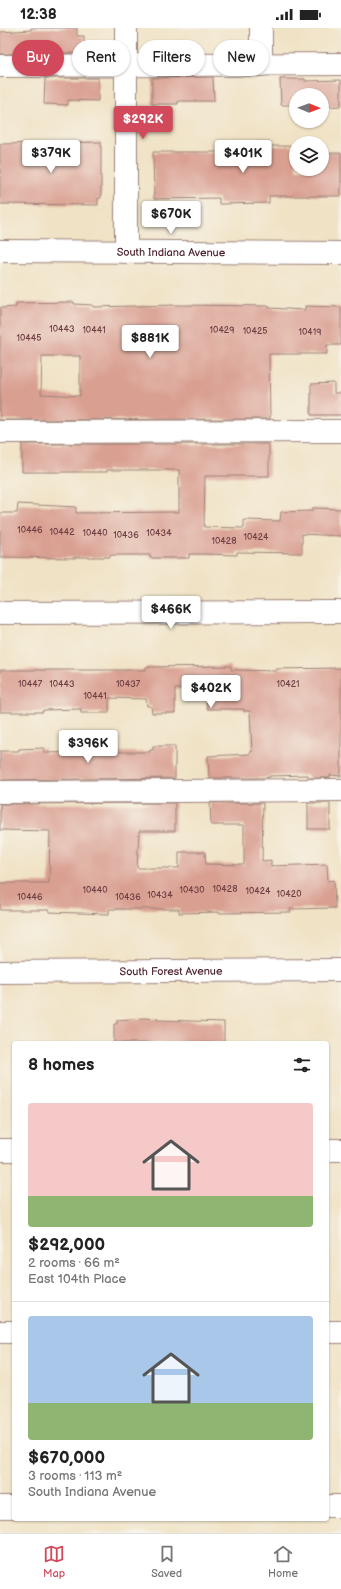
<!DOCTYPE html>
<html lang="en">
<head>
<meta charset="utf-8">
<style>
  :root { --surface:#fff; --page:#f6f6f6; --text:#222; --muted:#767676; --line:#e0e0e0; --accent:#d1495b }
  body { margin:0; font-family:"Balsamiq Sans",sans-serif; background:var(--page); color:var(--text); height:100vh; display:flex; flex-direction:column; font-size:15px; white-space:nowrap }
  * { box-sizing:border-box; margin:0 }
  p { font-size:13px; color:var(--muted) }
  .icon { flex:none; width:22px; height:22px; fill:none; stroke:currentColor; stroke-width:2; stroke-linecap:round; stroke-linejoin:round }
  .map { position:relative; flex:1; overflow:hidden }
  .panel { position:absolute; left:12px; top:1013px; width:317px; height:480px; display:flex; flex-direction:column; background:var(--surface); border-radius:4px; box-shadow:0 1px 3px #0004 }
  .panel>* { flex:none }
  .top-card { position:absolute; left:12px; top:12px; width:317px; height:36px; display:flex; gap:8px }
  .needle { width:26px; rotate:91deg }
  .buttons { position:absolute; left:289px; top:60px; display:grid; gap:8px }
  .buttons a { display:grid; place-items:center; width:40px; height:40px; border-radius:50%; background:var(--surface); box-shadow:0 1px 3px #0004; font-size:20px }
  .price { position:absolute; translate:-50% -34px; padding:0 9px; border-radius:4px; background:#fff; color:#222; font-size:13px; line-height:26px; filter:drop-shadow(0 1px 2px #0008) }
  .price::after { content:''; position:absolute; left:50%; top:24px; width:12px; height:9px; margin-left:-6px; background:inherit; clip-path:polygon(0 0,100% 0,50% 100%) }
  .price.active { background:var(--accent); color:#fff }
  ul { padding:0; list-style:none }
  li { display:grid; align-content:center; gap:8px; height:212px; padding:0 16px }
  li+li { border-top:1px solid var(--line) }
  li span { display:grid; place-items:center; height:124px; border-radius:4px; color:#555 }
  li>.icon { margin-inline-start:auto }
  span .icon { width:72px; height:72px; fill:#fffc; stroke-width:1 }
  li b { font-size:17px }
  h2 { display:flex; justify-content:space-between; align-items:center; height:48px; padding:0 16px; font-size:17px }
  .pill { padding:0 14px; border-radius:18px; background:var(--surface); box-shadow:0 1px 3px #0004; font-size:14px; line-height:36px }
  .pill.active { background:var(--accent); color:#fff }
  .status { display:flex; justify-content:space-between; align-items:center; height:28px; padding:0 20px; background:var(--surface); direction:ltr }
  .status svg { height:11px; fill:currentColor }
  .menu { display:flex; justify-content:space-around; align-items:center; height:56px; border-top:1px solid var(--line); background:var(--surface); font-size:11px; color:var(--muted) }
  .menu a { display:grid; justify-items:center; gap:2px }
  .menu .active { color:var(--accent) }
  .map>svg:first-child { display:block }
</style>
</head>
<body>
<div class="status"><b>12:38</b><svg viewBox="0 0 49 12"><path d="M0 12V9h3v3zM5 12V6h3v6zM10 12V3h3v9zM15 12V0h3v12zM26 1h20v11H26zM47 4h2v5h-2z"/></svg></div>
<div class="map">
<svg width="341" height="1505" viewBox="0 0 341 1505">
  <rect width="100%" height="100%" fill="#f7f3e8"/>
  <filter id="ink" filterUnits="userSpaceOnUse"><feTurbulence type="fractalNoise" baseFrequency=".025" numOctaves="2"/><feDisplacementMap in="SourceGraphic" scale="8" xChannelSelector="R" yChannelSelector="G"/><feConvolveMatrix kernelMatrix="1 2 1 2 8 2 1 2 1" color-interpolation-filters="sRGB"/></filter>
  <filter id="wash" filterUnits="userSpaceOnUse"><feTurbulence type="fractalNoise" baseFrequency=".012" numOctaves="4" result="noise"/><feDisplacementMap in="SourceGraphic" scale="16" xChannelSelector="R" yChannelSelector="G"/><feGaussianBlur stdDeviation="0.9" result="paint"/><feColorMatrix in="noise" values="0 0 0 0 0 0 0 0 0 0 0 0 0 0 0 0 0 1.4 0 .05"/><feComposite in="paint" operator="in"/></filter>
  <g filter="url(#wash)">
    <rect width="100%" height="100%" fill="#f0e2c5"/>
    <g id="blocks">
      <!-- building -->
      <g fill="#d99f91" fill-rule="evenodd">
        <polygon points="31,0 77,0 77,8 84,8 84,25 0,26 0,4 31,2"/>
        <polygon points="213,49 214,73 178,73 178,76 152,76 152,50"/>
        <polygon points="45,50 98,50 98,73 68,72 68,77 44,76"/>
        <polygon points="280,51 305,51 305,53 341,52 341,78 322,79 322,67 296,67 296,77 281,77"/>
        <polygon points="101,114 101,170 98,170 98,177 0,176 0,116"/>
        <polygon points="218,114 269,114 269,118 296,118 296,141 322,141 322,125 341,125 341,168 269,168 269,175 219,176 219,170 154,171 153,124 218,124"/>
        <path d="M74 274V276L93 277V279L176 277 269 278V280L305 282V278L341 279V317H327V326H269L270 391 0 392V280L16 279V275ZM42 328H80V368L41 366Z"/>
        <polygon points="334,355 334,365 341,365 341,387 311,387 311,356"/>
        <polygon points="22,416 269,416 269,448 205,448 204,499 244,500 244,492 280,493 281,484 312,483 312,480 341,481 341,508 302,506 302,525 237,524 237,527 204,526 189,526 189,530 150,530 150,527 110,527 110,529 75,529 75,530 0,529 0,485 17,485 18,476 76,479 76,485 179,484 179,442 107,442 107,444 22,444"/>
        <polygon points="231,638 231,642 238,642 276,643 276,641 341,640 341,748 330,747 330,750 308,750 308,747 270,748 270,749 263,750 209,750 208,728 250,726 250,724 252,724 250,683 244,683 244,681 207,681 206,660 175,661 175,685 152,685 151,678 147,678 146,671 109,670 109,685 81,685 81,681 43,682 43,684 0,684 0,642 146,642 146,639"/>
        <polygon points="153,718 175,718 175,750 0,752 0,723 19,723 19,721 44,720 44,725 81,724 81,720 109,719 109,724 150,724 150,722 153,722"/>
        <polygon points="175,775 175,803 139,803 137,840 179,840 179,824 205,824 206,836 244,837 244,797 211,797 210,775 263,775 262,833 271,832 271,838 327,836 328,853 334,852 335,880 290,881 291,884 218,885 218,884 179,885 179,881 109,881 109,886 49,884 49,882 0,882 0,855 49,855 50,803 0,802 0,776"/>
        <rect x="308" y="775" width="22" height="26"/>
        <polygon points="144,990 158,991 157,992 224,994 224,1015 114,1015 114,996 117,996 117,992"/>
      </g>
    </g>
  </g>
  <g filter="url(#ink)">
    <use href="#blocks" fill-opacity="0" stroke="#9d8078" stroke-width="1"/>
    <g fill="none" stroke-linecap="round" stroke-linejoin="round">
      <defs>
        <g id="minor">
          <polyline points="126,0 126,224"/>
          <polyline points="261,0 261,37"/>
          <polyline points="0,38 341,36"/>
          <path id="s1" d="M0 223 341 225"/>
          <polyline points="0,404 341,403"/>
          <polyline points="0,585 341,584"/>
          <polyline points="0,764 341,762"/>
          <path id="s2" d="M0 944 341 942"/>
          <polyline points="0,1122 14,1122"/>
          <polyline points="327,1122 341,1122"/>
          <polyline points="0,1304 14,1304"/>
          <polyline points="327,1304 341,1304"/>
          <polyline points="327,1478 341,1478"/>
          <polyline points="0,1479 14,1479"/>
        </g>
      </defs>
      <!-- minor casing -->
      <use href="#minor" stroke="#9d8078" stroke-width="24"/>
      <!-- minor -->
      <use href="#minor" stroke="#fff" stroke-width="22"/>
    </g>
  </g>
  <g text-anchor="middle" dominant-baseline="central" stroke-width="3" stroke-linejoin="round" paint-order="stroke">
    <!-- number labels -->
    <g font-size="9" fill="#6e3f44">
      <text x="62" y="301">10443</text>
      <text x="94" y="302">10441</text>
      <text x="222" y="302">10429</text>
      <text x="255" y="303">10425</text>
      <text x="310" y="304">10419</text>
      <text x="29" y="310">10445</text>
      <text x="30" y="502">10446</text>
      <text x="62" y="504">10442</text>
      <text x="95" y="505">10440</text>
      <text x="159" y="505">10434</text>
      <text x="126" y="507">10436</text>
      <text x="256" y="509">10424</text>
      <text x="224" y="513">10428</text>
      <text x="30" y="656">10447</text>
      <text x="62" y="656">10443</text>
      <text x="128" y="656">10437</text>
      <text x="288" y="656">10421</text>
      <text x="95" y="668">10441</text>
      <text x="225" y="861">10428</text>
      <text x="95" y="862">10440</text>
      <text x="192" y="862">10430</text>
      <text x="258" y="863">10424</text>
      <text x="289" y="866">10420</text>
      <text x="160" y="867">10434</text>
      <text x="30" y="869">10446</text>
      <text x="128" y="869">10436</text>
    </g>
    <!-- street labels -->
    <g font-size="11" fill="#4a1f2b" stroke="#f7f3e8">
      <text stroke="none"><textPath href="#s1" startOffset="171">South Indiana Avenue</textPath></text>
      <text stroke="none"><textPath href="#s2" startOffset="171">South Forest Avenue</textPath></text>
    </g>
  </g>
</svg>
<div class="buttons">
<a><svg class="needle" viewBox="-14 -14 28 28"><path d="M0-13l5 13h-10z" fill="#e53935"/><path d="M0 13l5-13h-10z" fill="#767676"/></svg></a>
<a><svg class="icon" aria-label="layers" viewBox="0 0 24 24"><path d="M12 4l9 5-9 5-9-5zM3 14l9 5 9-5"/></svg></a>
</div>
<b class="price active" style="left:143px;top:112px">$292K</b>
<b class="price" style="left:51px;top:146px">$379K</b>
<b class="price" style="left:243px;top:146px">$401K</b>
<b class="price" style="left:171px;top:207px">$670K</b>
<b class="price" style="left:150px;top:331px">$881K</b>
<b class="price" style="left:171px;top:602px">$466K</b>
<b class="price" style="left:211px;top:681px">$402K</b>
<b class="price" style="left:88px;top:736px">$396K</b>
<div class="top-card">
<a class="pill active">Buy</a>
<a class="pill">Rent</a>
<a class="pill">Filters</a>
<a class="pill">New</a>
</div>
<section class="panel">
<h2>8 homes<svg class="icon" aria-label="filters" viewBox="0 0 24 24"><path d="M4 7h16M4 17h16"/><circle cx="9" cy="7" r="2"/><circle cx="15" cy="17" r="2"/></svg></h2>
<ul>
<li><span style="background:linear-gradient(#f6c9c9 75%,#8fb573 0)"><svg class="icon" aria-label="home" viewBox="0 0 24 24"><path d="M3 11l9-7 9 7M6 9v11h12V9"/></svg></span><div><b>$292,000</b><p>2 rooms · 66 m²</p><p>East 104th Place</p></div></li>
<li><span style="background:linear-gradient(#a9c7e8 70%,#8fb573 0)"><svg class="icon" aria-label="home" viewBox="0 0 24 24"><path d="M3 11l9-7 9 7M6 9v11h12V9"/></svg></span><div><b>$670,000</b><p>3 rooms · 113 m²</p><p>South Indiana Avenue</p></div></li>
</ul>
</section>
</div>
<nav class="menu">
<a class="active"><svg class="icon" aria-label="map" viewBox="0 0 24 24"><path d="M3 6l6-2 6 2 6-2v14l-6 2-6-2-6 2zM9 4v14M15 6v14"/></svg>Map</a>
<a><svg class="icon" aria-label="saved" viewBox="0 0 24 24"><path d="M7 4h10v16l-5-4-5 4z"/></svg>Saved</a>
<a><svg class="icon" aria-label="home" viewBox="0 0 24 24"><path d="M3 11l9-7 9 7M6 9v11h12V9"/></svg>Home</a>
</nav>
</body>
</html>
